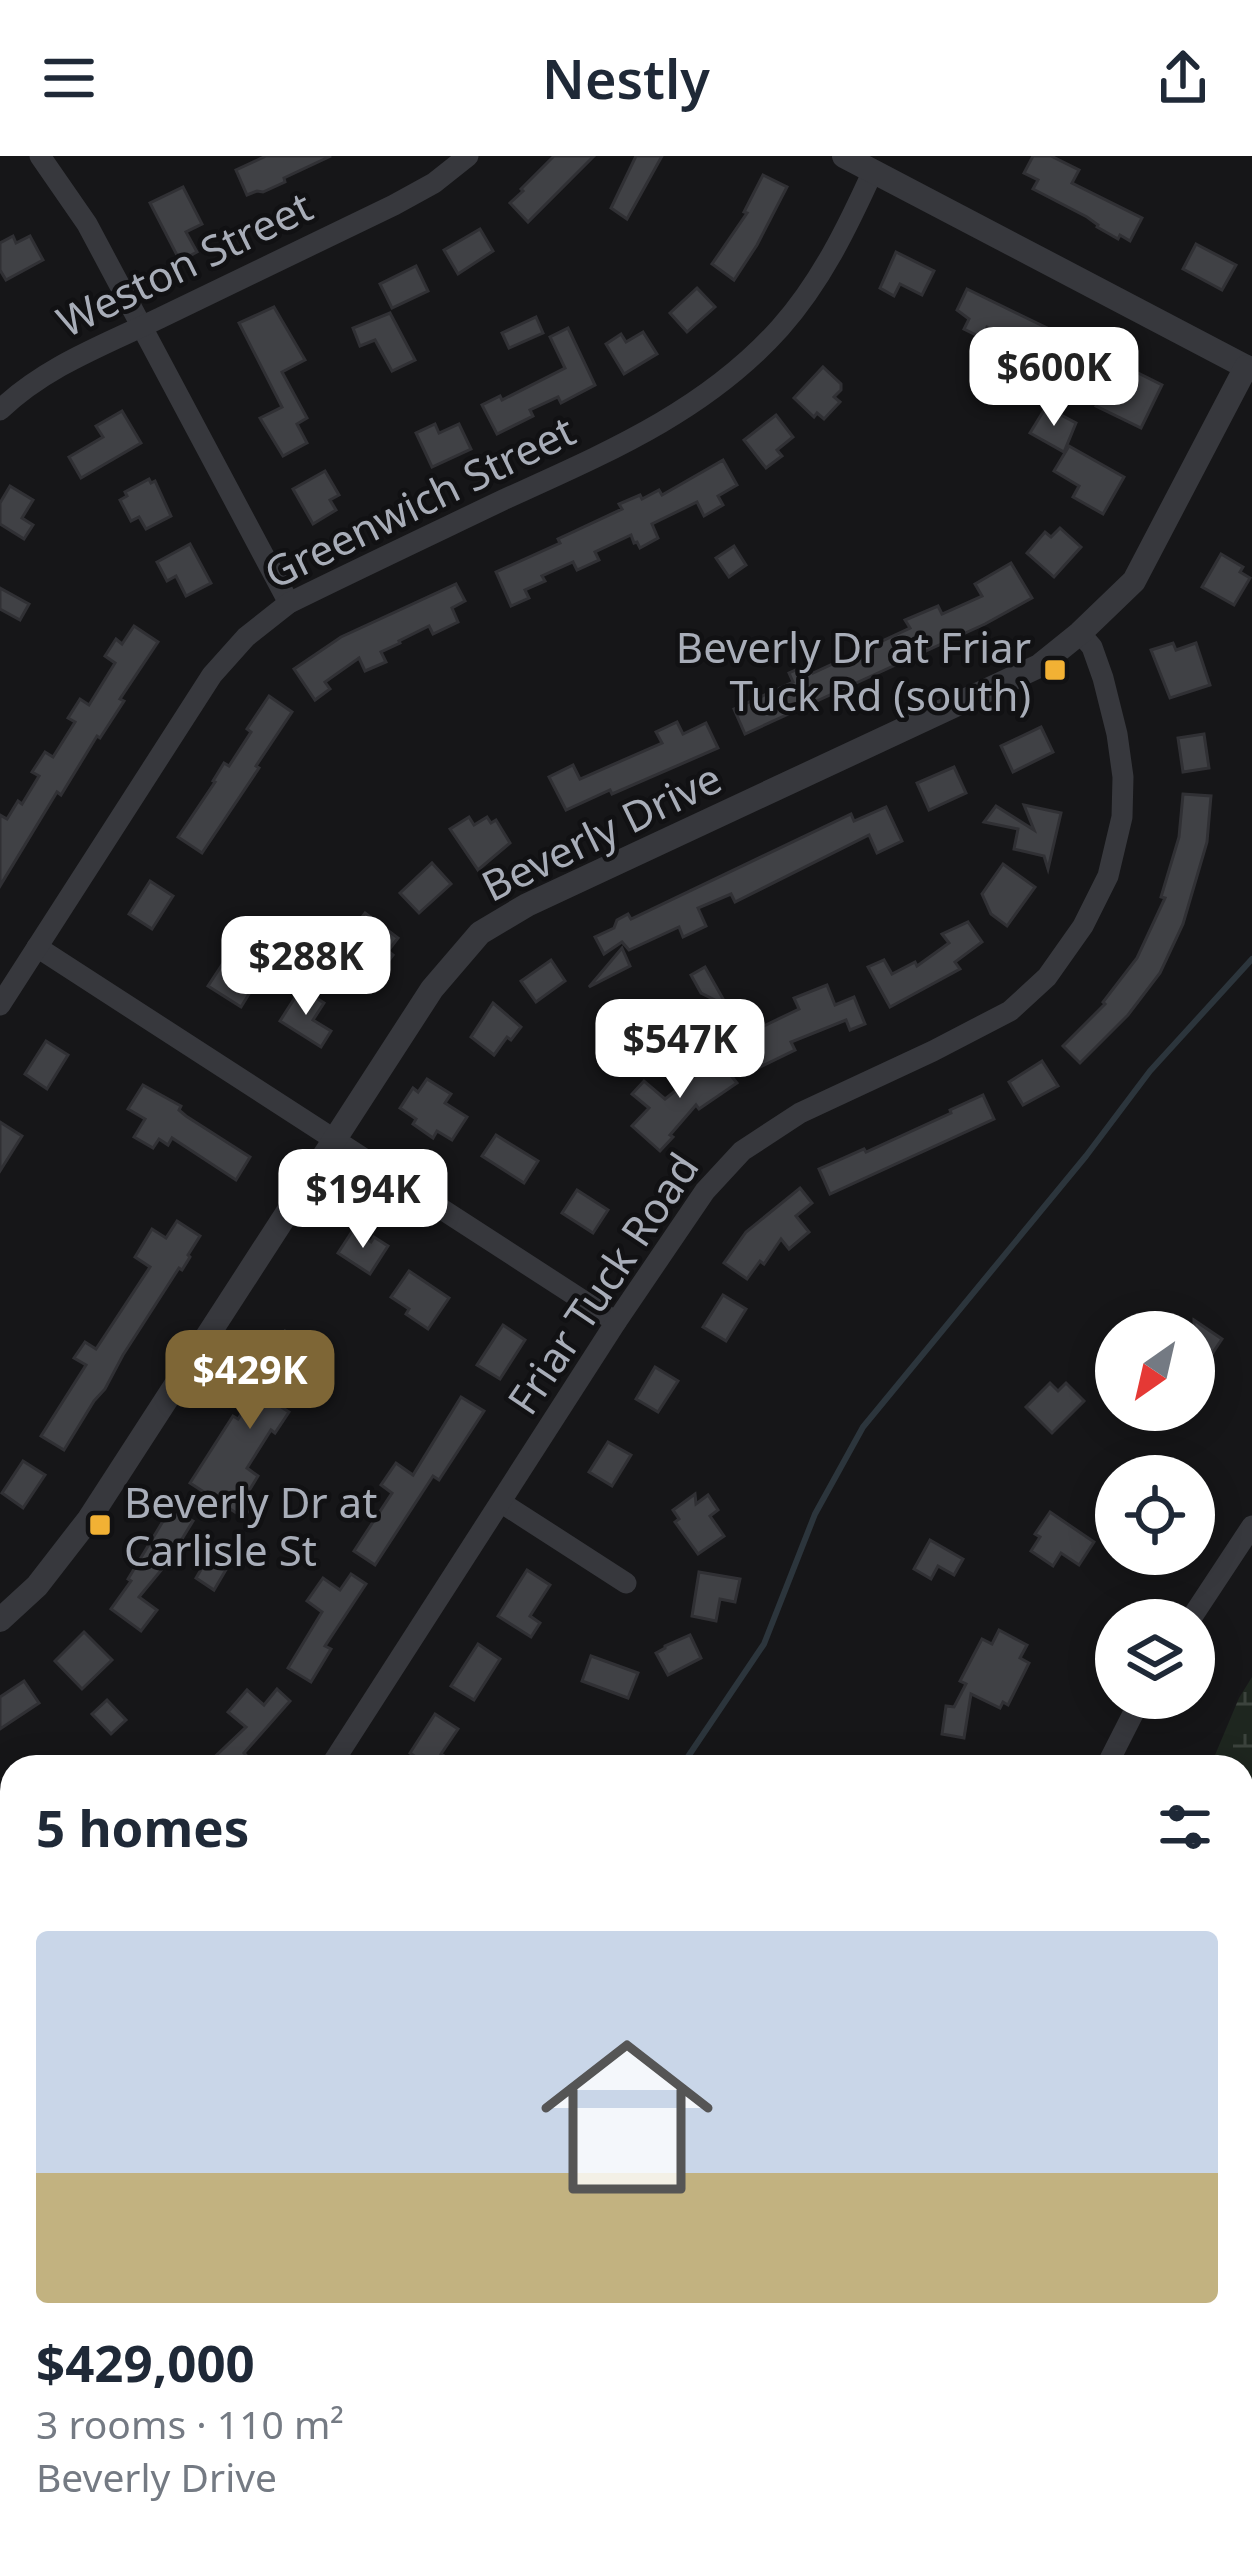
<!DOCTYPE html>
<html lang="en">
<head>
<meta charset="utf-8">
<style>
  :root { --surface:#fff; --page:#f6f6f7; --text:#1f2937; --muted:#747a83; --line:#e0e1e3; --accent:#7e6636 }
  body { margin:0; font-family:"Noto Sans",sans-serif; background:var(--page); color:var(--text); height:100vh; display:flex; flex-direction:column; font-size:45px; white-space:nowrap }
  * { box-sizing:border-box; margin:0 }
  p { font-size:39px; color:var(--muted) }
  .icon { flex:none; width:66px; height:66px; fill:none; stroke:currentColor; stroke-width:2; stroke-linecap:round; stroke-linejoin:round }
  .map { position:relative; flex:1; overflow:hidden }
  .side { position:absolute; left:0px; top:1599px; width:1254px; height:807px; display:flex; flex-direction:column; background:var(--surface); border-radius:36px 36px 0 0; box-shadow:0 6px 30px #0003 }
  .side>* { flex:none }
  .needle { width:78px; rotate:214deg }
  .fabs { position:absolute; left:1095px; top:1155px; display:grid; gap:24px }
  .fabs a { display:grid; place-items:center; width:120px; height:120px; border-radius:50%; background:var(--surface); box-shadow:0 6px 30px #0003; font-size:60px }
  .price { position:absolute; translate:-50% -102px; padding:0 27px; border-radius:24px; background:#fff; color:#222; font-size:39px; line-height:78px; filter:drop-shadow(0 3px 6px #0008) }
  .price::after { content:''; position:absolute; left:50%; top:72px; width:36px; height:27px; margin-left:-18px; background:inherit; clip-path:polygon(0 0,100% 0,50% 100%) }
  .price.current { background:var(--accent); color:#fff }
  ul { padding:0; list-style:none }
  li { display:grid; align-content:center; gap:24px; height:636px; padding:0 36px }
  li+li { border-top:3px solid var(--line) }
  li span { display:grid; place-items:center; height:372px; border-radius:12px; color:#555 }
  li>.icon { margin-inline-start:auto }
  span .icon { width:216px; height:216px; fill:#fffc; stroke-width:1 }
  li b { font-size:51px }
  h2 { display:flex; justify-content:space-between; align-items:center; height:144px; padding:0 36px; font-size:51px }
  header { display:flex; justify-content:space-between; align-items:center; height:156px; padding:0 36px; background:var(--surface); font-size:54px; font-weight:600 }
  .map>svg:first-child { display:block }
</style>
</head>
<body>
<header><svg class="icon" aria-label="menu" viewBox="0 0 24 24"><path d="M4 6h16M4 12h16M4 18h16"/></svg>Nestly<svg class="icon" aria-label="share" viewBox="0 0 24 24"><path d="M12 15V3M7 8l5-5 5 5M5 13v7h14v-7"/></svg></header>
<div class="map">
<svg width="1252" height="2405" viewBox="0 0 1252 2405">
  <defs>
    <pattern id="wetland-marsh" width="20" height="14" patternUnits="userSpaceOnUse" patternTransform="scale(3)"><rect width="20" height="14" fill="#1e261f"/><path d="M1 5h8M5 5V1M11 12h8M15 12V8" fill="none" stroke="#3c433d"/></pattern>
  </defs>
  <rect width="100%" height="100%" fill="#161618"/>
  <!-- wetland -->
  <polygon fill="url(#wetland-marsh)" points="1252,1521 1252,1640 1242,1642 1242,1611 1210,1611 1239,1542"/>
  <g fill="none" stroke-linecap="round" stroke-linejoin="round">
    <!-- stream -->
    <polyline stroke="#2c353c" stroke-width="6" points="681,1611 764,1488 815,1358 863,1271 1086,1000 1150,915 1252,803"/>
  </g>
  <!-- building -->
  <g fill="#404145" stroke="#303034" stroke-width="3">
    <polygon points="266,0 331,0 284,22 285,26 263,36 257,35 247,39 236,14"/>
    <polygon points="554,0 594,0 528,66 510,47 523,35 521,33"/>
    <polygon points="636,0 662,0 627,63 611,52"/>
    <polygon points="1033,0 1051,0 1079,14 1072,27 1142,62 1130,85 1120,79 1118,83 1097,71 1098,69 1087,61 1033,33 1038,24 1024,17"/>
    <polygon points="763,19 787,31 757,89 734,124 712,108 747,57 744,56"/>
    <polygon points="183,31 202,68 186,76 197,96 180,105 150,47"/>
    <polygon points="480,73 493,95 458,118 444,94"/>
    <polygon points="13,80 16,87 30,80 43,104 6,124 0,114 0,87"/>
    <polygon points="1196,88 1236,109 1222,134 1183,113"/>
    <polygon points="896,96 934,115 922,139 900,128 894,140 880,132"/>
    <polygon points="416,110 428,135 392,152 380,128"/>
    <polygon points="697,132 715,151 687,176 670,157"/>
    <polygon points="967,133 1080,188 1078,192 1084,195 1074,216 987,171 982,182 964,173 969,163 957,154"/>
    <polygon points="274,151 305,204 282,216 307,262 297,268 307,287 283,300 260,262 282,251 239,167"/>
    <polygon points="390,157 415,204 392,215 375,184 360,190 353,172"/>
    <polygon points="536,161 543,177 509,192 502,177"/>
    <polygon points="568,172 595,229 561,247 558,241 530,254 533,260 497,278 482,249 500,240 502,244 565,212 550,181"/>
    <polygon points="643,176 657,198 624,218 606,188 621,178 626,186"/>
    <polygon points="1118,207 1162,229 1141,272 1096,250"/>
    <polygon points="823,211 841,228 841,234 834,241 840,246 824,263 817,257 814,261 794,242"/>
    <polygon points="1046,251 1076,267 1064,296 1030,277"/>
    <polygon points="122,255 141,287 81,322 69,301 103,281 96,270"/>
    <polygon points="776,259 793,281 777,294 782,300 766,312 744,284"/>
    <polygon points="435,268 439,277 459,268 471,293 432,311 416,277"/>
    <polygon points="1069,290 1124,321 1103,358 1073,341 1079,330 1054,315"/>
    <polygon points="723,304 737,329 718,340 723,349 704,360 697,346 652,368 658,382 640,392 637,386 634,387 631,379 595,396 599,404 577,414 573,406 542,420 545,425 525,434 529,442 511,450 496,416 560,387 558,383 622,353 619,348 640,339 642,343 659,334 662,339"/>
    <polygon points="325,315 339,339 330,344 336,354 313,368 293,333"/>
    <polygon points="149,323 151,327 155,325 171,360 146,373 139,361 131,365 120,344 127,340 125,336"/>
    <polygon points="10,330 33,344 22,362 33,369 24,383 0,368 0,347"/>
    <polygon points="1060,372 1081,391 1054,421 1027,397 1045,376 1051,381"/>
    <polygon points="190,388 211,427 186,440 176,420 167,425 157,406"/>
    <polygon points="734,390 746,409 729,421 716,402"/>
    <polygon points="1221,398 1243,411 1240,416 1250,422 1234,449 1202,431"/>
    <polygon points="1011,407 1032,442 985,468 745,578 734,553 793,526 789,517 809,508 813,517 910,472 905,464 938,450 942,458 982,440 975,428"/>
    <polygon points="456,428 465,445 452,452 458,466 433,478 429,470 399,485 400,487 381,496 386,506 365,515 359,502 325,526 330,533 315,544 294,513 341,481"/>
    <polygon points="0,432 29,448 20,464 0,453"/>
    <polygon points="134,470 158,486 120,543 124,545 100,582 97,580 61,639 57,636 0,730 0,659 7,663 18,645 22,648 39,620 32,616 45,596 53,601 75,566 68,562 80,543 89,549 115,507 105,500 116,483 122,488"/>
    <polygon points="1173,487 1176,494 1196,487 1210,529 1170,542 1151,494"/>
    <polygon points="269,540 292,556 256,610 259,612 202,697 178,681 215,626 213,625 224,607 229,610 251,576 247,573"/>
    <polygon points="677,566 683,578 706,567 718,592 612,638 610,634 566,654 549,621 573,609 580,623 662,587 656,576"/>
    <polygon points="1041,571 1053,596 1013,616 1001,590"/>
    <polygon points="1204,578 1209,612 1183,616 1178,582"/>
    <polygon points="954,611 966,637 929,654 917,627"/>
    <polygon points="1183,638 1211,640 1207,686 1183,768 1160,817 1128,859 1080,907 1063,890 1105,848 1103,846 1137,802 1165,742 1161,741 1179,681"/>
    <polygon points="1024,649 1061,657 1048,713 1044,700 1014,693 1018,673 984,666 996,650 1034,674"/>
    <polygon points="886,651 902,685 877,697 869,679 735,746 731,738 698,752 706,770 683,781 679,771 629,794 622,786 604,798 595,781 614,772 617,764 628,758 631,763 851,658 854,665"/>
    <polygon points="469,661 474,669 487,661 491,667 496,664 510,687 478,714 450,673"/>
    <polygon points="432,707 451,728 419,757 400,737"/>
    <polygon points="1003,708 1035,731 1007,770 991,758 982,738"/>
    <polygon points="150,725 173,740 152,773 129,758"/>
    <polygon points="365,757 398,782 388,795 393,799 379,818 340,790"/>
    <polygon points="968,766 982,786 955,806 960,813 890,851 868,811 884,804 892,818 915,806 917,810 949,787 942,778"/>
    <polygon points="622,792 630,810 589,831"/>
    <polygon points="229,798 260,820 241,851 208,830"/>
    <polygon points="551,804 565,825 536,846 521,825"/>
    <polygon points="705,811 727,850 701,837 691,819"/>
    <polygon points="827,829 835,849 854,841 865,868 850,874 846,864 791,886 795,894 756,913 743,888 748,885 745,879 799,853 794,842"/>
    <polygon points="301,832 324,847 313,864 331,875 321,891 280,865"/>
    <polygon points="493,847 521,871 511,884 507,881 494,899 471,881"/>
    <polygon points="46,885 68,899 47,933 25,918"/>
    <polygon points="712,896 737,927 699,953 696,949 670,979 673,981 660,995 632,970 649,952 632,938 644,925 665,943 697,918 692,912"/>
    <polygon points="1042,905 1058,930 1023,949 1009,926"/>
    <polygon points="427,923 451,938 445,947 467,961 452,984 437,975 433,982 413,968 416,963 400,952 413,932 418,936"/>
    <polygon points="143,929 181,950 179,954 186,960 250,1001 236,1024 172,982 168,989 159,983 153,992 134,981 145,963 128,953"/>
    <polygon points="983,939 994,963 830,1038 819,1013 864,993 866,996 951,957 950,954"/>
    <polygon points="0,966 22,980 0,1015"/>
    <polygon points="496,979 538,1005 524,1027 482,1000"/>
    <polygon points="800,1032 812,1047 796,1060 809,1076 789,1093 781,1083 764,1108 760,1105 747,1123 724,1107 746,1076"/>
    <polygon points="577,1034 608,1054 593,1077 562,1057"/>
    <polygon points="177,1065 200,1080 188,1099 190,1101 182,1114 179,1112 123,1199 105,1233 94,1245 64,1294 41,1280 86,1209 74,1202 85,1186 96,1193 150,1111 135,1101 152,1073 166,1082"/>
    <polygon points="353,1074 371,1086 374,1081 388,1090 370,1118 338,1097"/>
    <polygon points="409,1115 449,1142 428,1173 406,1158 409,1153 391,1141"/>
    <polygon points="723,1139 746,1153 726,1185 703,1171"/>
    <polygon points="1194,1164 1222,1183 1194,1225"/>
    <polygon points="503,1169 525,1184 500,1223 477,1209"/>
    <polygon points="285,1175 314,1194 294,1221 290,1218 272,1245 289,1256 275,1277 271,1274 247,1312 258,1320 247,1338 255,1343 244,1362 190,1327 233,1260 238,1263 270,1213 264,1209"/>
    <polygon points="655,1211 678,1225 658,1256 636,1243"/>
    <polygon points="1050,1227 1058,1235 1066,1227 1084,1245 1052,1277 1026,1251"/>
    <polygon points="461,1241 484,1255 439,1324 433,1320 375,1409 354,1395 392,1337 381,1329 396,1307 413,1319"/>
    <polygon points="608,1286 631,1299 612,1330 589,1316"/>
    <polygon points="23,1305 45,1319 23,1352 2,1337"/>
    <polygon points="695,1338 696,1348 708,1339 718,1354 710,1360 724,1380 698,1398 675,1366 679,1363 673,1354"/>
    <polygon points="171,1352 193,1365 168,1406 139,1441 157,1454 141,1475 111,1453 131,1425 128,1423"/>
    <polygon points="1050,1356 1094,1386 1079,1409 1061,1397 1053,1410 1031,1395 1040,1381 1035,1378"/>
    <polygon points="930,1384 963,1403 954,1419 938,1410 931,1423 914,1413"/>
    <polygon points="209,1400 227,1412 214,1434 196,1422"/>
    <polygon points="527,1414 550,1429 530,1460 540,1467 531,1481 498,1460"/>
    <polygon points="699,1416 740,1423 735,1446 720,1443 716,1465 692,1460"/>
    <polygon points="351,1418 366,1428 325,1490 331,1493 311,1526 288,1512 322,1456 307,1445 323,1422 340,1434"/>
    <polygon points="999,1474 1027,1489 1020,1502 1029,1507 1008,1549 1003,1546 1000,1552 971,1538 964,1582 942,1578 946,1550 954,1551 966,1528 960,1525 982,1483 992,1488"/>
    <polygon points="84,1476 112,1504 82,1533 55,1505"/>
    <polygon points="690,1479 701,1502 668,1519 656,1497 665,1492 665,1490"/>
    <polygon points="478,1488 500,1503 474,1544 451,1530"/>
    <polygon points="591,1500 638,1517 628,1542 582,1525"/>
    <polygon points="24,1525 39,1547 0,1573 0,1541"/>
    <polygon points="277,1533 290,1545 244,1597 257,1611 204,1611 246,1571 228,1556 247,1534 264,1549"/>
    <polygon points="107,1544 126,1564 111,1578 92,1558"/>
    <polygon points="435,1558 458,1573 441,1598 461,1611 430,1611 410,1597"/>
  </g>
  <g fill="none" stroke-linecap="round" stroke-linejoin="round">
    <!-- minor -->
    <g stroke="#37383d" stroke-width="21">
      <polyline points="40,0 87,68 289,447"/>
      <path d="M0 254C46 210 104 189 160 162 238 124 316 86 394 49L434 27 468 0"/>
      <polyline points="37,791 616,1166"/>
      <path d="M0 849 212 519 246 481 289 447C360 412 432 378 503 344 604 298 705 256 780 172 821 126 848 70 873 15"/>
      <polyline points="502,1347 626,1427"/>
      <polyline points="1190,1464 1252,1370"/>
      <polyline points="330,1611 616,1166 705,1035 742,995 800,957 933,895 1010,855 1047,821 1083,770 1108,720 1122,661 1123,621 1117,578 1103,522 1092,491 1080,477"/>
      <polyline points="1106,1611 1141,1542"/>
      <polyline points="0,1842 12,1837"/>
      <polyline points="53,2405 64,2394"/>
    </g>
    <!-- tertiary -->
    <g stroke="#37383d" stroke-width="24">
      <polyline points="844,0 1252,214"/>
      <polyline points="0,1464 37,1430 89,1363 432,833 480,777 527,749 1039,510 1080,477 1134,425 1246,211"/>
      <polyline points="1242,1819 1252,1810"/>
      <polyline points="649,2405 660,2394"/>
    </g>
  </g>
  <!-- markers -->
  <g fill="#f2b134" stroke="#111113" stroke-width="4.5">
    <rect x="1043" y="502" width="24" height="24" rx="6"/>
    <rect x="88" y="1357" width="24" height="24" rx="6"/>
  </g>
  <g text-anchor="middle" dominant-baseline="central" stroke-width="9" stroke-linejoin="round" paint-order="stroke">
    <!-- street labels -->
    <g font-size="42" fill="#a8adb8" stroke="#111113">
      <text transform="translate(184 107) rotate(-26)">Weston Street</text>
      <text transform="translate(419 345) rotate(-26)">Greenwich Street</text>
      <text transform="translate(601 675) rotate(-26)">Beverly Drive</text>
      <text transform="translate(602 1127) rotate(-56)">Friar Tuck Road</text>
    </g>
    <!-- poi labels -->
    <g font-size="42" fill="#a8adb8" stroke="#111113" text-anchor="end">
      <text x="1031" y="490">Beverly Dr at Friar<tspan x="1031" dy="48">Tuck Rd (south)</tspan></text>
      <text x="124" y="1345" text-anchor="start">Beverly Dr at<tspan x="124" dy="48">Carlisle St</tspan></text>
    </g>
  </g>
</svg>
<div class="fabs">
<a><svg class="needle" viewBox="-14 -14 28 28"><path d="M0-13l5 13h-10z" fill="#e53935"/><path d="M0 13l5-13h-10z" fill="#747a83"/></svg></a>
<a><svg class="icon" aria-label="locate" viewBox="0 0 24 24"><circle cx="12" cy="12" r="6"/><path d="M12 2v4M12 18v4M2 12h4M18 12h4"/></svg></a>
<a><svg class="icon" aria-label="layers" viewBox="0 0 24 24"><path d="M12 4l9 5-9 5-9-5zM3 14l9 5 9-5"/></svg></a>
</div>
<b class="price" style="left:1054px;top:273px">$600K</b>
<b class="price" style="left:306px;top:862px">$288K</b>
<b class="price" style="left:680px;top:945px">$547K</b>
<b class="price" style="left:363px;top:1095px">$194K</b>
<b class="price current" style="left:250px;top:1276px">$429K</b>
<section class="side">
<h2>5 homes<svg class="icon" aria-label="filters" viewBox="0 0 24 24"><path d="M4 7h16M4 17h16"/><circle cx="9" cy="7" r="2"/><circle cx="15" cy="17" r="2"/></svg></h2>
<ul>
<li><span style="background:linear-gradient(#c9d6e8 65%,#c2b280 0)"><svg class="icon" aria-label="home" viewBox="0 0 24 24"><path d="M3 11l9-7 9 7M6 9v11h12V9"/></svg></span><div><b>$429,000</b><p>3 rooms · 110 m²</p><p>Beverly Drive</p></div></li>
</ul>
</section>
</div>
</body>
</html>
